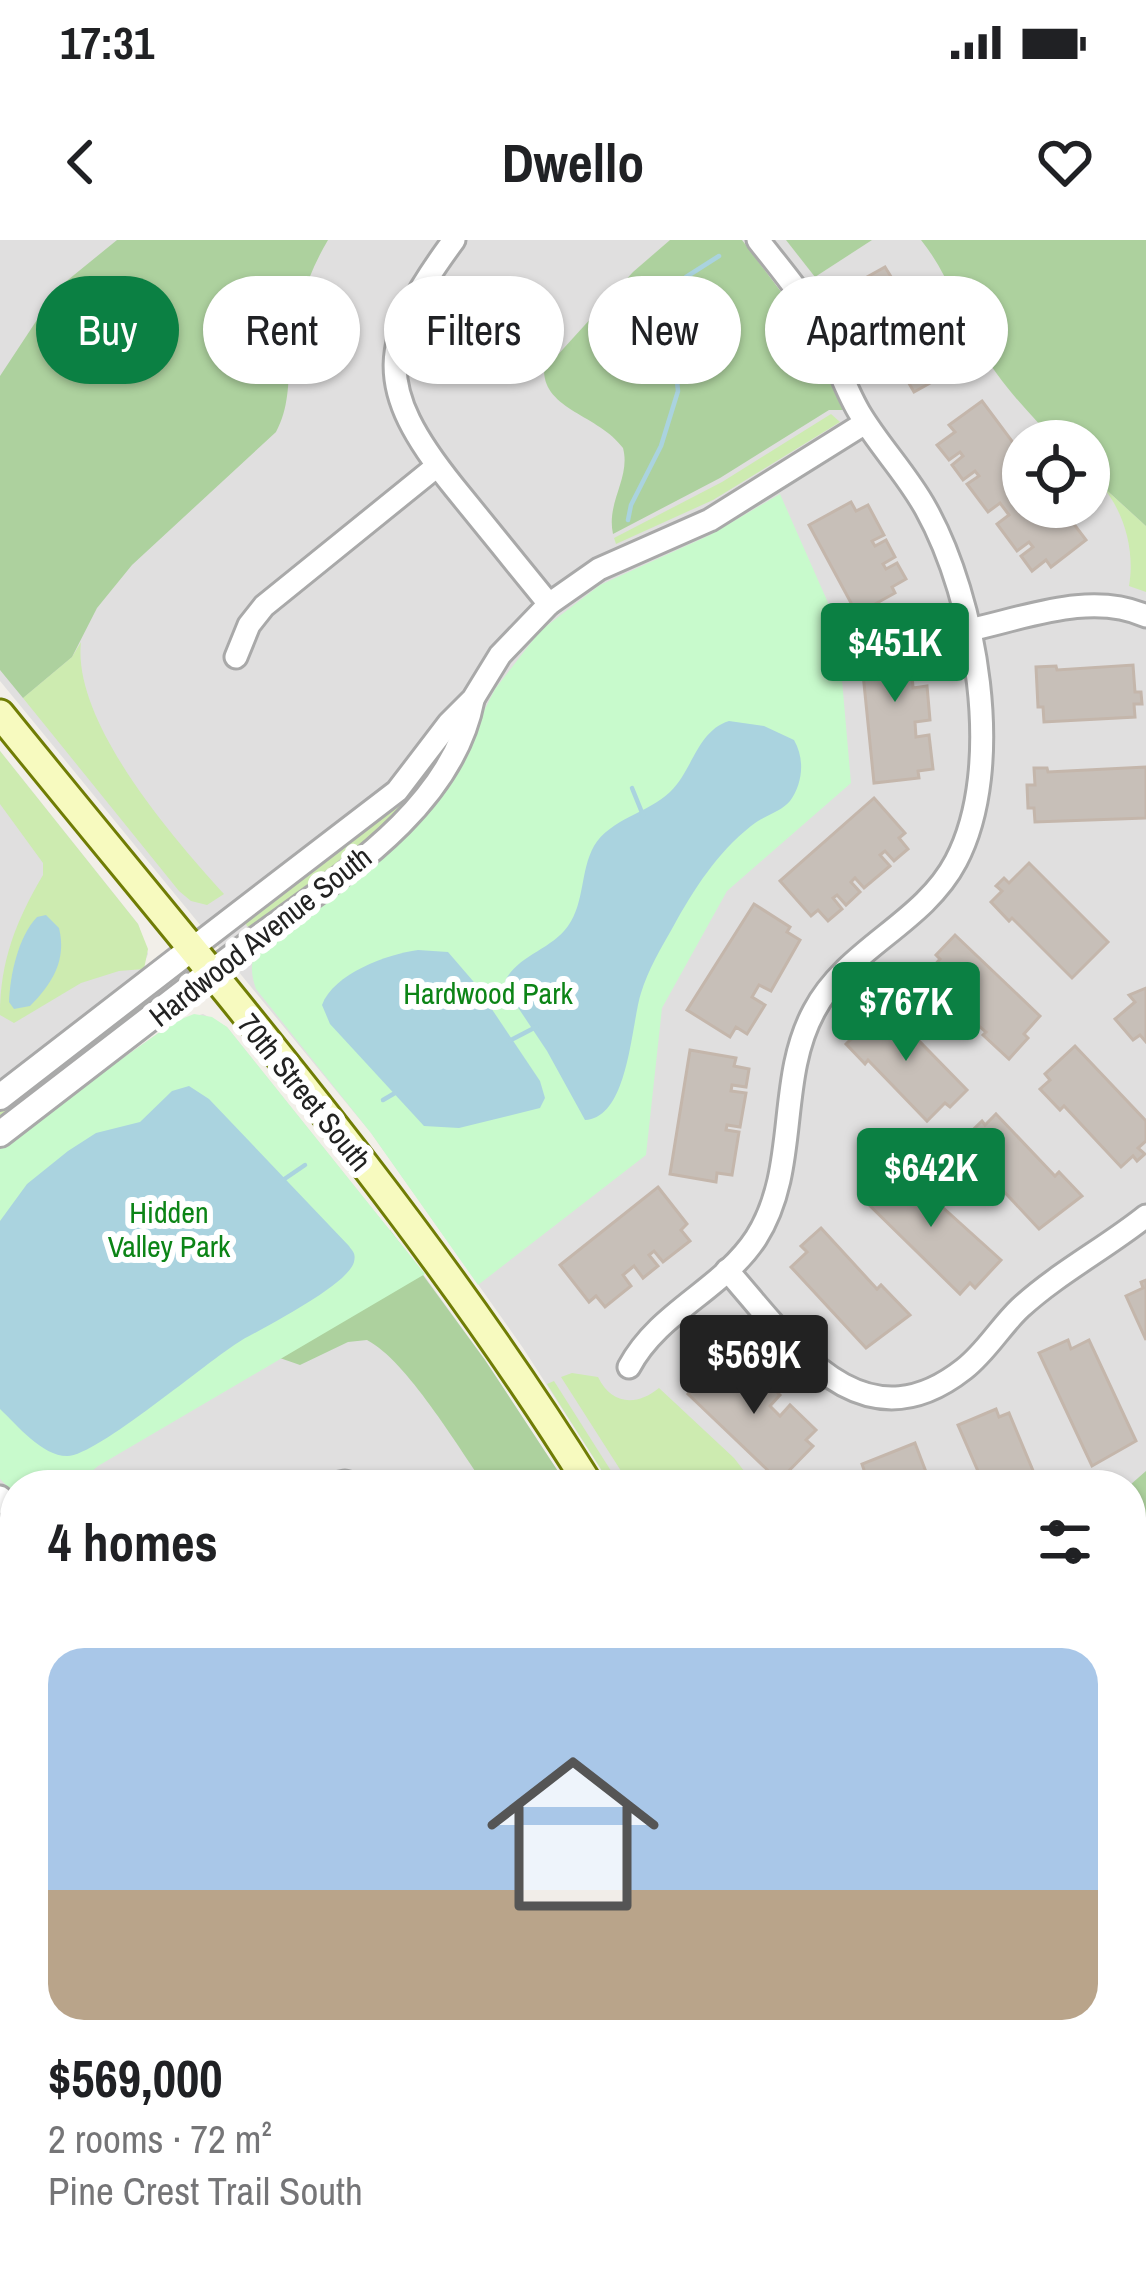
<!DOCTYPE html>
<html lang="en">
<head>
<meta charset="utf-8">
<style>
  :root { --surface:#fff; --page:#f6f6f6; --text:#202124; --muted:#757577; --line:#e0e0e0; --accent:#0b8043 }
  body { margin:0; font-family:"Archivo Narrow",sans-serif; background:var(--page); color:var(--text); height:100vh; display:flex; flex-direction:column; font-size:45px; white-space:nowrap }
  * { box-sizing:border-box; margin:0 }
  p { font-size:39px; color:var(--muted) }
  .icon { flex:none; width:66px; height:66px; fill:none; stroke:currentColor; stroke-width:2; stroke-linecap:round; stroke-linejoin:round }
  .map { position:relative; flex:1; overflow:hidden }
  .panel { position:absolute; left:0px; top:1230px; width:1146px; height:807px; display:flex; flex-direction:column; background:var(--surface); border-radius:48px 48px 0 0; box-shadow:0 3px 9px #0004 }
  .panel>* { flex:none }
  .guide { position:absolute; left:36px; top:36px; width:1074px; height:108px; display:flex; gap:24px }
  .controls { position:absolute; left:1002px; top:180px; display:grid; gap:24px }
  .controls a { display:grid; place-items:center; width:108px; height:108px; border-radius:50%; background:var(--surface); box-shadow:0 3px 9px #0004; font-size:60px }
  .price { position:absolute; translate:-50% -102px; padding:0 27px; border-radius:12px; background:var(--accent); color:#fff; font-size:39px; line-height:78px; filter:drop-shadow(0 3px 6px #0008) }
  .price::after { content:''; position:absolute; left:50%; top:72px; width:36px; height:27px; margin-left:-18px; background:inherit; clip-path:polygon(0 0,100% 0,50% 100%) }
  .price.on { background:#222; color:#fff }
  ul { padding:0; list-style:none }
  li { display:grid; align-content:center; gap:24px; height:636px; padding:0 48px }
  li+li { border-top:3px solid var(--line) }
  li span { display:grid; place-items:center; height:372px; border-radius:36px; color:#555 }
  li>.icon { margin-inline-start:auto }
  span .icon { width:216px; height:216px; fill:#fffc; stroke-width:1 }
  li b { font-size:51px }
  h2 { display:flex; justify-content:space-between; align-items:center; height:144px; padding:0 48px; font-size:51px }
  .tag { padding:0 42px; border-radius:54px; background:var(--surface); box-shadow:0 3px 9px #0004; font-size:42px; line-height:108px }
  .tag.on { background:var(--accent); color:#fff }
  .status { display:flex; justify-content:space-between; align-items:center; height:84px; padding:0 60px; background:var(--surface); direction:ltr }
  .status svg { height:33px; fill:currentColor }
  header { display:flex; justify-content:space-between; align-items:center; height:156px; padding:0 48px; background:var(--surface); font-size:54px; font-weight:700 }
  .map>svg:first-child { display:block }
</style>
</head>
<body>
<div class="status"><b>17:31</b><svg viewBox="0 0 49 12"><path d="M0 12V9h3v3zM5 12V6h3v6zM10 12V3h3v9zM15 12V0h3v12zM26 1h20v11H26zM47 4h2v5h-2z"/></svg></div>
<header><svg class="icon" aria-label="back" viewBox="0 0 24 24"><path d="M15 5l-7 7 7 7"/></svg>Dwello<svg class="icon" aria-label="heart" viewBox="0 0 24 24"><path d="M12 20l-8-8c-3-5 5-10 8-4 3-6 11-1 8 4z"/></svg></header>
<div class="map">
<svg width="1146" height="2035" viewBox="0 0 1146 2035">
  <rect width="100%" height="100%" fill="#f2efe9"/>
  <!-- residential -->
  <g fill="#e0dfdf" fill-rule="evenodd">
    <path d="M0 0H1146V1898L1131 1883V1245H611L523 1108 371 893 0 441ZM1023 201H1089V267H1023Z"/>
    <polygon points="0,511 138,684 148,714 137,739 0,845"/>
    <polygon points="203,774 227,787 408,1013 485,1120 567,1245 15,1245 15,2022 1131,2022 1131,1950 1146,1965 1146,2035 0,2035 0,905 174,782"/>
  </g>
  <!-- grass -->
  <g fill="#cdebb0">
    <polygon points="831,174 840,182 713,260 616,304 614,298 722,242"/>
    <path d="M1102 246 1146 286V352L1129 346C1135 312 1125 273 1102 246Z"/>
    <path d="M81 402C72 482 173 598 224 654L207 665 191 661 179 651 23 458 72 417Z"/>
    <path d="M454 489 459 490 422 549 375 595 267 677 248 687 245 683 260 667C332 614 406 566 454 489Z"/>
    <path d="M0 511 138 684 148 709 144 729 119 731 81 743 14 783 0 775C0 721 16 681 43 635V623L0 564Z"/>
    <polygon points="149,756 152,760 0,883 0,867"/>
    <path d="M572 1133 598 1137C611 1164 636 1167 659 1148L734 1218 755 1245H630L561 1137Z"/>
    <polygon points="554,1141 620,1245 611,1245 547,1144"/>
    <polygon points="1131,1746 1146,1762 1146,1855 1131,1852"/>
  </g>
  <!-- forest -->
  <g fill="#add19e">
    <path d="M117 0H328C306 37 295 75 290 118 288 144 289 168 276 192L132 325 97 368 72 417 23 458 0 430V136L58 48Z"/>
    <path d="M670 0H742L800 77 843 170H829L720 238 613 294C606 262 631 238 623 208 599 175 544 170 544 130L633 32Z"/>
    <polygon points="786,0 872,0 815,37"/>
    <path d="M921 0H1146V286L1089 234V201H1055C1027 171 999 142 979 106 959 71 947 32 921 0Z"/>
    <path d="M390 990 485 1120 567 1245H485C457 1206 407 1121 367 1100L348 1102 300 1125 277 1117Z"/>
    <polygon points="1146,1231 1146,1472 1131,1486 1130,1245"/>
  </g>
  <!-- park -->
  <g fill="#c8facc">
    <path d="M780 254 837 383 851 543 727 651 662 768 646 915 478 1045 371 893 256 749C250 732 250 720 260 704L458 522 495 449 540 391 600 345 710 295Z"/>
    <polygon points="194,774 212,777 227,787 425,1034 98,1226 76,1245 15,1245 15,1254 0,1239 0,905 174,782"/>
    <polygon points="0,1680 15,1681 15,2022 77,2022 79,2035 15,2035 0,2015"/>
  </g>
  <!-- water -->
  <g fill="#aad3df">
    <path d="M729 481 764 486 794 500C805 519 803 543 790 561 781 572 763 576 751 586 717 613 694 649 673 687 661 708 648 730 641 753 631 784 629 878 585 880L547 811 509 754 505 741C518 715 551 710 568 686 585 662 580 631 594 606 610 579 648 573 670 552 693 530 697 491 729 481Z"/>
    <path d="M46 675 59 688C67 720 52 744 30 766L14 769 9 762C10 735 18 697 37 677Z"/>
    <path d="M418 710 448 712 473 741 540 841 545 858 540 868 459 888 424 886 330 784 322 765C333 734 387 714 418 710Z"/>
    <path d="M189 846 209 859 349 1006C353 1012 356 1013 354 1022 348 1045 265 1087 242 1100 207 1121 96 1217 67 1216 42 1216 17 1185 0 1169V981L27 944 68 911 96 893 140 882 172 851Z"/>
  </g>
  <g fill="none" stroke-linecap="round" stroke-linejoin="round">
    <!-- stream -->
    <g stroke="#aad3df" stroke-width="4.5">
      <polyline points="628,280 631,265 661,206 678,151 669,63 686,37 719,16"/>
      <polyline points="632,548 643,575"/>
      <polyline points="509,801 536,787"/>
      <polyline points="383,860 395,853"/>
      <polyline points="280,942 305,925"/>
    </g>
  </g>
  <!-- building -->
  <g fill="#c7bfb8" stroke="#c4b6ab" stroke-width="3">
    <polygon points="885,27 906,61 887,73 892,80 875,90 862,68 870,62 858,42"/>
    <polygon points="921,102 941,137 914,152 903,133 894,138 881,115 898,105 902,112"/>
    <polygon points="982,161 1023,216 1023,267 1061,267 1086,300 1051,327 1046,320 1032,331 1021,316 1033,307 1029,302 1017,311 997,284 1009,275 1000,263 988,272 967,244 979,236 975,231 963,240 952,225 963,216 960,212 949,220 937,205 955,192 949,185"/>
    <polygon points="851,262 856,271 868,265 884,295 872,301 875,306 886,300 895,317 883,324 886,329 897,323 906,339 892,347 895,353 857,374 809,285"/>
    <polygon points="909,389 910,399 923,398 927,432 912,433 913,448 927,446 930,480 915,482 916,497 929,495 933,529 918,531 919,538 874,543 859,394"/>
    <polygon points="1133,425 1135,452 1141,452 1142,464 1134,464 1135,477 1044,482 1043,467 1038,467 1036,427 1056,426 1057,430"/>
    <polygon points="1146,527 1146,578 1035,582 1034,568 1028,568 1027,545 1035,545 1034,528 1047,528 1048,532"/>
    <polygon points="874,558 905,593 899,598 908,609 894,621 885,611 880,615 890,626 864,648 855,638 851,642 860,652 846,665 837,655 833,658 842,669 828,681 818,670 811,676 780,641"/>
    <polygon points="1029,623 1108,702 1072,738 1012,678 1009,681 991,662 1002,651 996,646 1004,638 1009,643"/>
    <polygon points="754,664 790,687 787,692 800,700 771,751 759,745 752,757 765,765 747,794 736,787 730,797 687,770"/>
    <polygon points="955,695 1040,776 1024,794 1028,798 1009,819 983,795 986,792 923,738 940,719 936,715"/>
    <polygon points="1146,748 1146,802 1140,795 1133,800 1115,779 1135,762 1129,755"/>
    <polygon points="885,766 967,850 950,867 945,863 927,881 868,820 865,824 846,804"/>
    <polygon points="1075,806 1146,881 1146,901 1138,908 1145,914 1137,921 1133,916 1121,927 1064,866 1060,870 1040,849 1050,840 1045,834"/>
    <polygon points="690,810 736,818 734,826 749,829 746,847 732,845 731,851 746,853 740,887 727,885 726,890 739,892 732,935 717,933 716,942 670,934"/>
    <polygon points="996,874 1055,936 1059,932 1082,956 1039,989 982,928 978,931 955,907 982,881 985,885"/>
    <polygon points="902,924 922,943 919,946 1001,1020 975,1048 970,1043 960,1054 861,957 886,931 891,936"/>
    <polygon points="658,947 687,984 681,990 690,1001 663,1022 654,1011 649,1015 658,1026 643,1038 634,1026 623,1035 631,1046 605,1067 596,1056 589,1062 560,1025"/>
    <polygon points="821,988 877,1049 881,1045 910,1075 866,1108 791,1027 807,1012 801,1006"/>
    <polygon points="1146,1040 1146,1100 1126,1056 1143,1048 1141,1042"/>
    <polygon points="1068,1100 1071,1109 1089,1100 1136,1201 1092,1226 1039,1113"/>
    <polygon points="736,1116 750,1129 740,1139 744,1143 755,1132 780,1155 770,1166 780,1176 790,1165 816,1190 806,1200 813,1206 779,1241 688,1154 719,1122 725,1128"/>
    <polygon points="996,1169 999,1177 1009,1173 1039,1245 984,1245 958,1185"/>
    <polygon points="915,1203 931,1245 877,1245 873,1234 866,1236 862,1224"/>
    <polygon points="1131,1542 1146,1548 1146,1599 1134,1595 1131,1602"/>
    <polygon points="1146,1638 1146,1715 1142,1719 1134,1710 1140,1704 1131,1693 1131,1643 1135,1640 1139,1644"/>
  </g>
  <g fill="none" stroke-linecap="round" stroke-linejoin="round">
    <defs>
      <g id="minor">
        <path d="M454 0C378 103 373 146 454 247 486 286 517 325 549 364"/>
        <path d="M969 390C1025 378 1091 351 1146 376"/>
        <polyline points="236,417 249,385 264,366 437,226"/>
        <polyline points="190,710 397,551 449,483 473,459 500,415 549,364 599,329 710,280 865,183"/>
        <path d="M209 733C301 658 449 586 473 460"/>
        <path d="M727 1030C789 1100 860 1211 964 1129 986 1112 1000 1087 1020 1068 1058 1033 1106 1008 1146 976"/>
        <path d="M629 1127C659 1071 722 1050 756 998 800 929 776 841 814 771 847 708 923 684 956 621 1006 526 976 359 926 269 907 234 879 206 859 172 842 143 833 110 817 81 801 52 778 26 758 0"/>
        <polyline points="330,1245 345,1242 356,1245"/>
        <polyline points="0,1257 15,1273"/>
        <polyline points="1131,1877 1146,1879"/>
        <polyline points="89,2022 92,2035"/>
        <polyline points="731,2022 741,2035"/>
        <polyline points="149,2035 189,2022"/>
        <polyline points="923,2035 926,2022"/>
        <polyline points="976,2035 981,2022"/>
      </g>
      <g id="tertiary">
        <polyline points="0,857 190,710"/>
        <polyline points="0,894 209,733"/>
      </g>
      <g id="secondary">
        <path d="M0 474C203 725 418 970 589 1245"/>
        <polyline points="1131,1899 1146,1914"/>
        <polyline points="1131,1937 1146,1952"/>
      </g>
    </defs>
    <!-- minor casing -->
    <use href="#minor" stroke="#a9a9a9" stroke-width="27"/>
    <!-- tertiary casing -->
    <use href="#tertiary" stroke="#a9a9a9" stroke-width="30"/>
    <!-- secondary casing -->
    <use href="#secondary" stroke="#707d05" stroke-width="33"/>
    <!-- minor -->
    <use href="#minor" stroke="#fff" stroke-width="21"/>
    <!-- tertiary -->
    <use href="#tertiary" stroke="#fff" stroke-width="24"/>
    <!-- secondary -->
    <use href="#secondary" stroke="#f7fabf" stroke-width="27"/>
  </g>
  <g text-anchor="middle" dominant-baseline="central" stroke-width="12" stroke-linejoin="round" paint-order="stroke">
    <!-- street labels -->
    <g font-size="30" fill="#222" stroke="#fff">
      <text transform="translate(260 696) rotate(-38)">Hardwood Avenue South</text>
      <text transform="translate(305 852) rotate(51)">70th Street South</text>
    </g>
    <!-- park labels -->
    <g font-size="30" fill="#0c8416" stroke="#fff">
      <text x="488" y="753">Hardwood Park</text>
      <text x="169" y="972">Hidden<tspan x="169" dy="34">Valley Park</tspan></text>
    </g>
  </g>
</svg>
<div class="controls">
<a><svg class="icon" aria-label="locate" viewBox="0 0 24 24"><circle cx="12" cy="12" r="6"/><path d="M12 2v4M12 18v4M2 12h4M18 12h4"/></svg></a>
</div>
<b class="price" style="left:895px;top:465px">$451K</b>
<b class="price" style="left:906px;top:824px">$767K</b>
<b class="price" style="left:931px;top:990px">$642K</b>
<b class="price on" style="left:754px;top:1177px">$569K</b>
<div class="guide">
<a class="tag on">Buy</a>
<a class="tag">Rent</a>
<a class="tag">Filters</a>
<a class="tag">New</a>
<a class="tag">Apartment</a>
</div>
<section class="panel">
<h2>4 homes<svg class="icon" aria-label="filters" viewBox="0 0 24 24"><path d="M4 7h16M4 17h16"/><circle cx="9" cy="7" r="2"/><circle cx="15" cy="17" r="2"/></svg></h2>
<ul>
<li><span style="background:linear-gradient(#a9c7e8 65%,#b9a48a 0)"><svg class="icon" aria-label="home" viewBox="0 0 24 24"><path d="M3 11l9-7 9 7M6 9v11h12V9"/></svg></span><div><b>$569,000</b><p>2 rooms · 72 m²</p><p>Pine Crest Trail South</p></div></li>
</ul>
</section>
</div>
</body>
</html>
